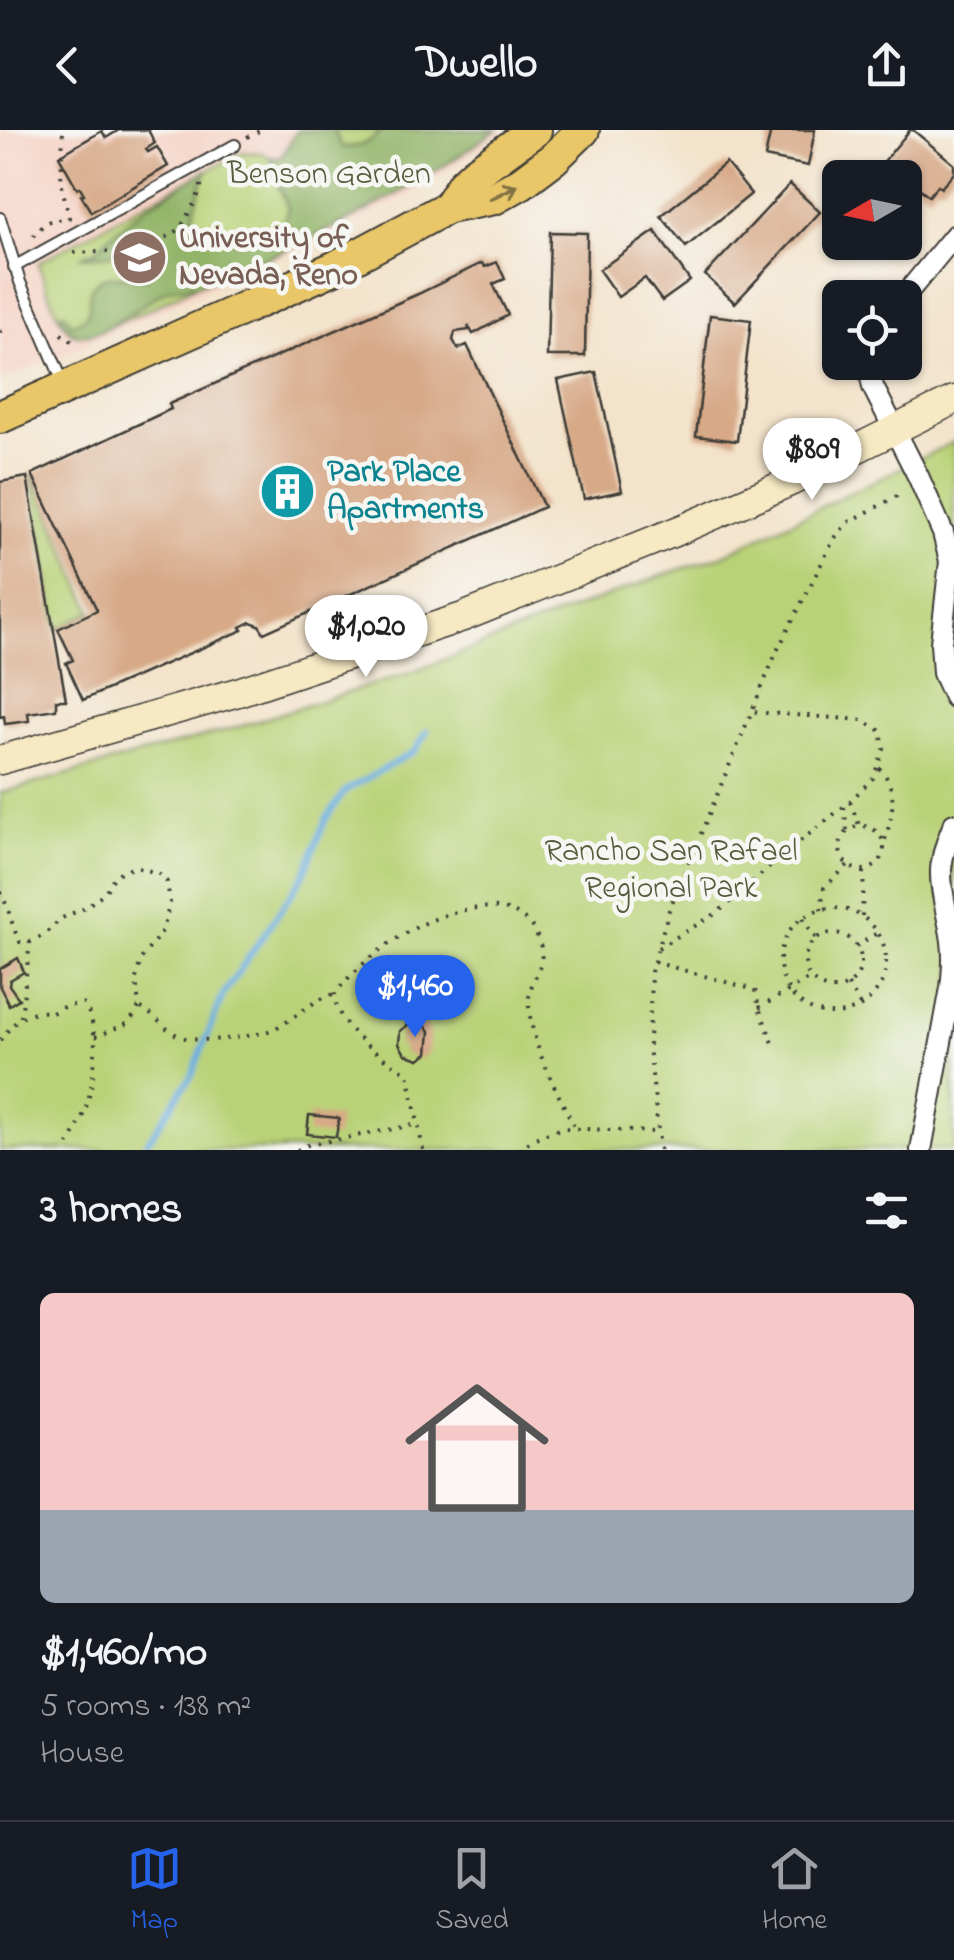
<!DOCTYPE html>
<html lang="en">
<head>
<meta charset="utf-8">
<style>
  :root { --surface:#171b24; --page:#242831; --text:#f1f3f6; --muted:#9ea1a6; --line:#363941; --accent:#2563eb }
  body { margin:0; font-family:"Indie Flower",sans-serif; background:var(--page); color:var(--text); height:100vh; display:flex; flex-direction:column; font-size:38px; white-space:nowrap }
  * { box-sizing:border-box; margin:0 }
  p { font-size:32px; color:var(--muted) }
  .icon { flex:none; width:55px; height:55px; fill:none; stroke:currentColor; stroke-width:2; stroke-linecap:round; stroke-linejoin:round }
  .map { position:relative; height:1020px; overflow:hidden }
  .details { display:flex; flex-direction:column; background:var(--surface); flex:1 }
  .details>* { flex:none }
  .needle { width:65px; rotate:261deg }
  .buttons { position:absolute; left:822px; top:30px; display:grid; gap:20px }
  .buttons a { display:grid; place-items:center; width:100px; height:100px; border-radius:15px; background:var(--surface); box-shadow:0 2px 8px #0004; font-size:50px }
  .price { position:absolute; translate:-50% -85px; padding:0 22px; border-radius:35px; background:#fff; color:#222; font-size:32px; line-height:65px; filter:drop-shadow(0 2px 5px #0008) }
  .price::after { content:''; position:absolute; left:50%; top:60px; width:30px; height:22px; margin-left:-15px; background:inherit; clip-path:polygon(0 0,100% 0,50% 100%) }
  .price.selected { background:var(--accent); color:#fff }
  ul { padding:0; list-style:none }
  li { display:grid; align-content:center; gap:20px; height:530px; padding:0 40px }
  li+li { border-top:2px solid var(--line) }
  li span { display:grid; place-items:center; height:310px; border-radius:15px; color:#555 }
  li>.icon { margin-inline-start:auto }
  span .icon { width:180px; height:180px; fill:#fffc; stroke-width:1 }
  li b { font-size:42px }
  h2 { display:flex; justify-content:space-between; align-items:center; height:120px; padding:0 40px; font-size:42px }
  header { display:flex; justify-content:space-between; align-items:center; height:130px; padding:0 40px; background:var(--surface); font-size:45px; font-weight:700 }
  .tab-bar { display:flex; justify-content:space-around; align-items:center; height:140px; border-top:2px solid var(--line); background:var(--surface); font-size:28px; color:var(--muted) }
  .tab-bar a { display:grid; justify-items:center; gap:5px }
  .tab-bar .selected { color:var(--accent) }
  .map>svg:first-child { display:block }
</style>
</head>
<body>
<header><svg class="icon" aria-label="back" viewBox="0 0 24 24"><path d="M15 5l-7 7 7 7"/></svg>Dwello<svg class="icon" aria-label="share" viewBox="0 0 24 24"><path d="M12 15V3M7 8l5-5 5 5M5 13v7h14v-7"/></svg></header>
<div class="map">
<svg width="954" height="1020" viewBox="0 0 954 1020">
  <rect width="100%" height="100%" fill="#f6f6f2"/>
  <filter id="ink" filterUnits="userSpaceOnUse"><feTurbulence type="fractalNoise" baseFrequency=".01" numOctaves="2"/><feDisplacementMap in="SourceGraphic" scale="20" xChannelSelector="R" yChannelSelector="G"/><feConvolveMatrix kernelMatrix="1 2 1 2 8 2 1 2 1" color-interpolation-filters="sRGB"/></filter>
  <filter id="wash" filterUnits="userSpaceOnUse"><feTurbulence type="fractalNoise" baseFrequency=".0048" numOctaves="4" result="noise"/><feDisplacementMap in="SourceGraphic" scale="40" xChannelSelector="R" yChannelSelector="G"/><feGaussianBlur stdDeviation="2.25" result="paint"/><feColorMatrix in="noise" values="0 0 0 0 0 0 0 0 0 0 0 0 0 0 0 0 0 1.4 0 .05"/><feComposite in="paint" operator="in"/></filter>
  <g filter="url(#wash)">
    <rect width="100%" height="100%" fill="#f3e3cb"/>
    <!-- built -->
    <polygon fill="#f6d2c4" points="0,0 506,0 417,60 388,76 310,113 0,252"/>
    <!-- green -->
    <g fill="#b9d277" stroke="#6a774a" stroke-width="2.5">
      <path d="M298 0H496C432 42 367 81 297 114 262 130 225 142 191 158 169 169 98 207 77 205 60 203 43 148 38 133L145 73 243 22 262 23 271 28H279C288 20 290 9 298 0Z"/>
      <polygon points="954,312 954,1020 0,1020 0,663 235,598 416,541 557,485 669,443 721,426"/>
      <polygon points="31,342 92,481 57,499"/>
    </g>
    <!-- forest -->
    <path fill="#92b468" stroke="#576842" stroke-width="2.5" d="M298 0H333L342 17C360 18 369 13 382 0H496C418 58 323 106 233 142 221 146 209 152 197 155 186 157 176 156 167 160 140 173 109 206 79 205 69 204 63 191 58 184L64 183 72 194C74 193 85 188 86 186 95 174 80 155 107 147 120 143 134 150 147 148L150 136 134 118 123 123 80 127 96 121 107 108 144 78 206 40C204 50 192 82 194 87 199 113 266 104 283 95L288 78 277 52 271 28H279C288 20 290 9 298 0Z"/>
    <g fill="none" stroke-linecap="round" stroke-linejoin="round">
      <!-- stream -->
      <polyline stroke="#6cafe1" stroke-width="6" points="142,1020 192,945 223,865 304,745 325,691 345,661 415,621 427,601"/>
    </g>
    <g id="blocks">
      <!-- building -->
      <g fill="#d7a987">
        <polygon points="119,0 148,0 155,13 146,19 148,22 157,17 168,36 91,82 81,65 84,64 80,57 77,58 59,26 102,1 106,8"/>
        <polygon points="771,0 815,0 808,36 765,27"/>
        <polygon points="910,0 913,0 954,34 954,43 941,58 938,55 929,66 885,30"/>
        <polygon points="726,33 751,64 686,117 661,86"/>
        <polygon points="790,54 820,82 735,173 705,145"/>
        <polygon points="655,101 690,151 662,171 645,148 618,167 599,140"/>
        <polygon points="550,102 587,103 585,226 547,226"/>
        <polygon points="497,132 505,149 493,154 508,185 473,204 468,195 469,200 455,202 453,210 458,219 467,215 544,377 264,503 259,495 251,492 241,497 243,500 83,570 66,533 73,530 58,499 97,480 32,344 171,279 169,274 418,164 482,133 485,137"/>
        <polygon points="710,185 751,190 737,311 696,306"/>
        <polygon points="596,242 622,361 584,369 558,250"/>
        <polygon points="27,347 66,570 56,570 56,579 28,583 29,591 5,594 4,586 0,587 0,352"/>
        <polygon points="18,828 24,842 10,850 9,855 19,869 9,875 0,857 0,839"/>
        <polygon points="414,890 424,894 430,901 428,923 419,929 405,924 399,914 400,901"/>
        <polygon points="309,985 339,988 336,1007 307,1004"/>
      </g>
    </g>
  </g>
  <g filter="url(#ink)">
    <use href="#blocks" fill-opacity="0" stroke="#3c3a36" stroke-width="2.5"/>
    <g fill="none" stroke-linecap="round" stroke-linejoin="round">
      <defs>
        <g id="lane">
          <polyline points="0,88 20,152 63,252"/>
          <polyline points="14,137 235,15"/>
        </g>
        <g id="street">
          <polyline points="903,168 954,106"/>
          <polyline points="868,232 873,257 918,346 943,403 950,431 941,513 943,543 954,567"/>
          <path d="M921 1020 951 858C953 842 954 827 952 811 949 787 940 764 941 740 942 724 948 709 954 694"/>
        </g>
        <polyline id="secondary" points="0,630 238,562 463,487 682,399 792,351 954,270"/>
        <g id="primary">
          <polyline points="448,77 463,54 475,43 535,0"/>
          <polyline points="0,287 334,138 448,77 494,68 521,53 553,29 583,0"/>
        </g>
      </defs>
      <!-- lane casing -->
      <use href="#lane" stroke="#3c3a36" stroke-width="14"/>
      <!-- street casing -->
      <use href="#street" stroke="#3c3a36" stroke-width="24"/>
      <!-- secondary casing -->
      <use href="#secondary" stroke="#3c3a36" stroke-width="31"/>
      <!-- primary casing -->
      <use href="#primary" stroke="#3c3a36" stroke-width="36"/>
      <!-- path -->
      <g stroke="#3c3a36" stroke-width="4" stroke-dasharray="2.5 8" stroke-linecap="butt">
        <polyline points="247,7 261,0"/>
        <polyline points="33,106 46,92 69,88 61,52 63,1"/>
        <polyline points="74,123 124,121 167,107 179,100 194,74 201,59 201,49"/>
        <polyline points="0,202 8,200"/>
        <polyline points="61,204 72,211"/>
        <path d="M879 638C900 659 892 687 884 713"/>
        <polyline points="850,672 859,695"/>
        <polyline points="844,677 847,701"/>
        <circle cx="862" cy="718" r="22"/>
        <path d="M0 762C10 778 11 796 20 812H30L44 805 62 788 86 777 105 762 116 744 135 737 158 743 167 752 170 772 163 800 141 829 136 849 139 877 129 893 95 907"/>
        <circle cx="833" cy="831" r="53"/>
        <polyline points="821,780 824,758 848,735"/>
        <polyline points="862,786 864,741"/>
        <polyline points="803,788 816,809"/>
        <circle cx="833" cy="831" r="28"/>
        <polyline points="856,817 877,803"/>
        <polyline points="658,818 717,783 794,716 847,674 873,648 884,619 881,601 863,590 753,582"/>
        <polyline points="654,832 755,860 759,878 775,918"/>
        <polyline points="848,855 861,877"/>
        <path d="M141 878C155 885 165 900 179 906 198 914 254 908 273 899 297 889 308 871 335 864"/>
        <polyline points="759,878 810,848"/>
        <polyline points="21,887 30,812"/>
        <path d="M0 910C14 892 28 877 52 883L65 876 83 874C103 896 94 957 84 983 79 996 72 1008 66 1020"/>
        <polyline points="297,1020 308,1015 419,994"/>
        <path d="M423 1020 408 943C384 930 349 906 338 880 336 875 336 869 335 864 350 842 387 813 411 800 444 782 513 758 536 804 553 838 526 846 529 877 533 920 556 959 575 998"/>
        <polyline points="519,1020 535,1008 562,998 658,1002"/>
        <polyline points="660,1020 649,916 651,842 669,780 777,521 834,409 847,393 901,364"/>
      </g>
      <!-- lane -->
      <use href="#lane" stroke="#fff" stroke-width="10"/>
      <!-- street -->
      <use href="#street" stroke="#fff" stroke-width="20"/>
      <!-- secondary -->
      <use href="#secondary" stroke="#f6e9c3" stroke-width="28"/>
      <!-- primary -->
      <use href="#primary" stroke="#e9c769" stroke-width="32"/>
    </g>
    <!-- one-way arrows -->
    <defs><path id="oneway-shaft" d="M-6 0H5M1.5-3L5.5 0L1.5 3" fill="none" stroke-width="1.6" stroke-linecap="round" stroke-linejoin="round" transform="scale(2.5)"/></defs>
    <use stroke="#827242" href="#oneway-shaft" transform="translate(504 62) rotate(-27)"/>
  </g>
  <!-- icons -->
  <defs>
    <symbol id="university-disc" viewBox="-11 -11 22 22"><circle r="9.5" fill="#8d6e63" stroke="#f6f6f2"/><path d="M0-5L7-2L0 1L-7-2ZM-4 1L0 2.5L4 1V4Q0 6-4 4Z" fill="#fff"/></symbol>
    <symbol id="building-disc" viewBox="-11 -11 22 22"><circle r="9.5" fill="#0f9aa8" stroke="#f6f6f2"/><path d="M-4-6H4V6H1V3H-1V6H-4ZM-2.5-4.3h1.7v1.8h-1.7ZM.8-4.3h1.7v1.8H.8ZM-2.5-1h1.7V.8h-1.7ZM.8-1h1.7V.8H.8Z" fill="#fff"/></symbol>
  </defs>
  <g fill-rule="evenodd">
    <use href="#university-disc" x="108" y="96" width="63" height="63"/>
    <use href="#building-disc" x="256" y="330" width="63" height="63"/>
  </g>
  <g text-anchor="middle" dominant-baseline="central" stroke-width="9" stroke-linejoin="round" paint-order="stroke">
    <!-- park labels -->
    <g font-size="32" fill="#535c3c" stroke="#f6f6f2">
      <text x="329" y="45">Benson Garden</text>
      <text x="671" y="722">Rancho San Rafael<tspan x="671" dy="37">Regional Park</tspan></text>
    </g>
    <!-- education labels -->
    <g font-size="32" font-weight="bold" fill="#785e54" stroke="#f6f6f2" text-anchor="start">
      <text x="179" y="109">University of<tspan x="179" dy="37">Nevada, Reno</tspan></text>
    </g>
    <!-- culture labels -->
    <g font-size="32" font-weight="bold" fill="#0d838f" stroke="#f6f6f2" text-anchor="start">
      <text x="327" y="343">Park Place<tspan x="327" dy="37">Apartments</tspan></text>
    </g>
  </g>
</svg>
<div class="buttons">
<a><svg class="needle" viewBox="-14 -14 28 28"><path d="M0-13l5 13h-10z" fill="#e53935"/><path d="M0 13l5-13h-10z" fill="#9ea1a6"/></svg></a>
<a><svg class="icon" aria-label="locate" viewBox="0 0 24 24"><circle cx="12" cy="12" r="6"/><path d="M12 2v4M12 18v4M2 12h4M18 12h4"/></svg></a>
</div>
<b class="price" style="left:812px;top:373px">$809</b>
<b class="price" style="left:366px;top:550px">$1,020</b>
<b class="price selected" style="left:415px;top:910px">$1,460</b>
</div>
<section class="details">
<h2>3 homes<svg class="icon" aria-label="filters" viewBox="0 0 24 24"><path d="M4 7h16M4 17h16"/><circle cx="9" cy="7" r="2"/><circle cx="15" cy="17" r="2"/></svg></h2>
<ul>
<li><span style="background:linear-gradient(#f6c9c9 70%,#9aa5b1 0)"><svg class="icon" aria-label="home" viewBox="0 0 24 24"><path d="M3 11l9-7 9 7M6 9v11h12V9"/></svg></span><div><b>$1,460/mo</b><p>5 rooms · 138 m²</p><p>House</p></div></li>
</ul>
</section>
<nav class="tab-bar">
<a class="selected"><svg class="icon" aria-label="map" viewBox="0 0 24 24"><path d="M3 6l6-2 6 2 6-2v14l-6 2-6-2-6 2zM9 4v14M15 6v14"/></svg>Map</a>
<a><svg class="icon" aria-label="saved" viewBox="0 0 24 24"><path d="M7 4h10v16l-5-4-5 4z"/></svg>Saved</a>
<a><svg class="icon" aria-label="home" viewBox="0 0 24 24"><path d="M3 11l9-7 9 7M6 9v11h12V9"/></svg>Home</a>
</nav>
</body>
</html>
